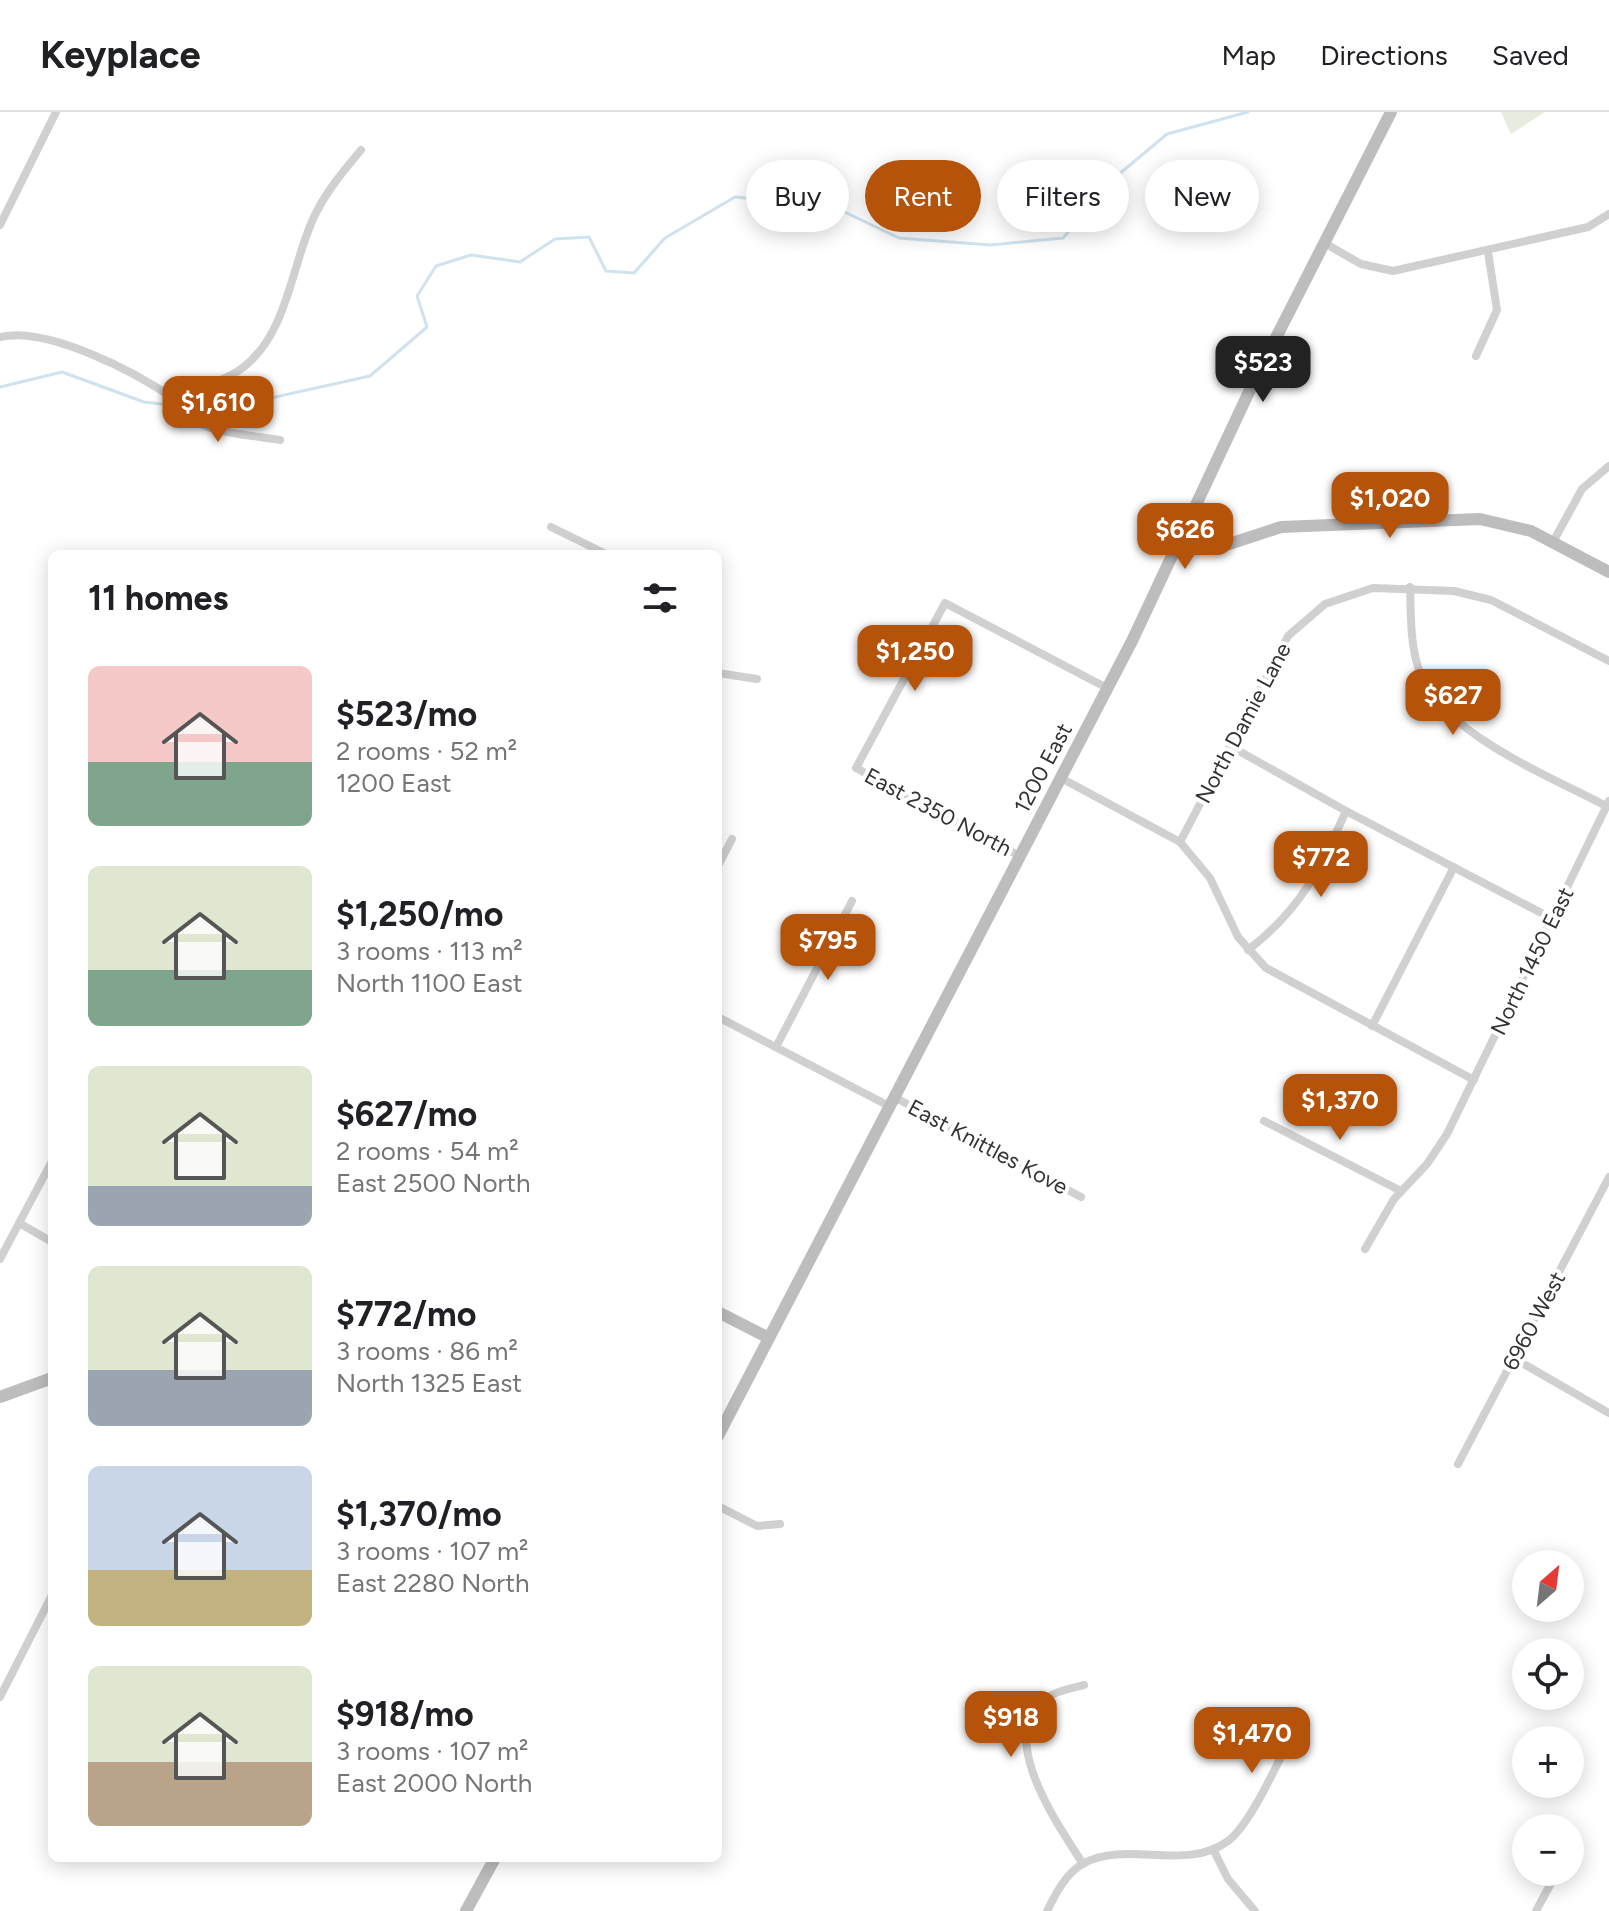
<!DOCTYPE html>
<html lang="en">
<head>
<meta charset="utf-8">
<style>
  :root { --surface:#fff; --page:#f6f6f6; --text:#202124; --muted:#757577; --line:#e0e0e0; --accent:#b45309 }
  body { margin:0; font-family:Figtree,sans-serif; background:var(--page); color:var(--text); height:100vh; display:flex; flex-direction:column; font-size:30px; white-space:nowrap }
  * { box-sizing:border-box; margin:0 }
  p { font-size:26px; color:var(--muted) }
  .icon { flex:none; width:44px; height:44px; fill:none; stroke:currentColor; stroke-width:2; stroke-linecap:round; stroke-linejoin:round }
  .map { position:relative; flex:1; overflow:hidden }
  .sheet { position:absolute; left:48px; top:438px; width:674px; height:1312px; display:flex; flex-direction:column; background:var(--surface); border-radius:12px; box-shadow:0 4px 20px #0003 }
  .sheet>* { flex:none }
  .banner { position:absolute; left:746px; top:48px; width:742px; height:72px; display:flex; gap:16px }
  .needle { width:52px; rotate:28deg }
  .tools { position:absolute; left:1512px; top:1438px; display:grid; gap:16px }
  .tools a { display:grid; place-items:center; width:72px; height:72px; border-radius:50%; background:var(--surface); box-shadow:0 4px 20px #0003; font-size:40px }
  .price { position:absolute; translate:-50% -68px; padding:0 18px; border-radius:16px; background:var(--accent); color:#fff; font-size:26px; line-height:52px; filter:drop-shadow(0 2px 4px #0008) }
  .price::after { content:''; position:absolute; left:50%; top:48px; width:24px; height:18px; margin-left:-12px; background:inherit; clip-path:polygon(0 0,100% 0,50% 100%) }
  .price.current { background:#222; color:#fff }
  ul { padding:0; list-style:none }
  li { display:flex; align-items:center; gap:24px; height:200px; padding:0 40px }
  li span { display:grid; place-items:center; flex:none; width:224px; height:160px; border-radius:12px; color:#555 }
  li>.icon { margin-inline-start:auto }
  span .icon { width:96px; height:96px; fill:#fffc; stroke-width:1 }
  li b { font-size:34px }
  h2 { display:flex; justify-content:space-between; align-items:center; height:96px; padding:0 40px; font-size:34px }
  .chip { padding:0 28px; border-radius:36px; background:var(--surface); box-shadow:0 4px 20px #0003; font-size:28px; line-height:72px }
  .chip.current { background:var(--accent); color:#fff }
  header { display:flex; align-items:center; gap:48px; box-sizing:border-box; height:112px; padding:0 40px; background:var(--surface); border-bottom:2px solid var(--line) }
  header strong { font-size:38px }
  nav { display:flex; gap:44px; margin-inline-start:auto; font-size:28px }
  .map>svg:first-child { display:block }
</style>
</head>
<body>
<header>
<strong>Keyplace</strong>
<nav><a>Map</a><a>Directions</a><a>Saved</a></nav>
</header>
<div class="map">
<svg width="1609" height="1799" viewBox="0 0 1609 1799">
  <rect width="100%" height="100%" fill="#fff"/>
  <!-- green -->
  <polygon fill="#e6ecdf" points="1501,0 1545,0 1511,22"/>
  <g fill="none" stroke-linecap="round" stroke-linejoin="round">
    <!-- stream -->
    <g stroke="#cfe2ee" stroke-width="3">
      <polyline points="0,275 62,260 144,290 169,293"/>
      <polyline points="186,295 253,290 370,264 427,215 417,184 436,154 471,143 520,150 555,127 589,125 606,159 634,161 665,126 735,85 832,94 899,126 990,133 1063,126 1118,63 1167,22 1248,0"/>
    </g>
    <!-- street -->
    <g stroke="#d0d0d0" stroke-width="8">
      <polyline points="0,113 56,0"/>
      <polyline points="1326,132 1361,152 1393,159 1588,115 1609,102"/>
      <path d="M0 225C47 214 136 260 174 287 196 276 221 271 241 257 290 222 291 147 318 97 329 76 346 56 361 38"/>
      <polyline points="1476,244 1497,198 1488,140"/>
      <path d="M174 287C188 322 247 322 280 328"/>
      <polyline points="551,415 606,442"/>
      <polyline points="1553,430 1582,377 1609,354"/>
      <path d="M1410 475C1411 501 1410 530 1418 555 1437 620 1550 664 1606 694"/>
      <polyline points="718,561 757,567"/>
      <polyline points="1230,634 1346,699 1553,807"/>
      <polyline points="1061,666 1180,730 1210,766 1238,825 1266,856 1474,968"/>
      <polyline points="1180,730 1288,524 1325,492 1373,476 1454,479 1491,488 1609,549"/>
      <polyline points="1020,744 856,656 945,491 1107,576"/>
      <polyline points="718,754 732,727"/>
      <path d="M1248 838C1301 797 1319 759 1346 699"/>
      <polyline points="718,905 889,994"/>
      <polyline points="1372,914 1454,755"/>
      <polyline points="776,935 852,789"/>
      <polyline points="894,985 1081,1085"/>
      <polyline points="1264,1009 1401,1079"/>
      <polyline points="19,1111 52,1130"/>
      <polyline points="1365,1137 1394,1087 1427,1052 1447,1022 1609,689"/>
      <polyline points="0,1147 52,1049"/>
      <polyline points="1515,1247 1609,1301"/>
      <polyline points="1458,1352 1609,1065"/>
      <polyline points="718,1394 757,1414 780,1412"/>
      <polyline points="0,1585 52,1483"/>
      <polyline points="1213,1737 1228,1767 1255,1799"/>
      <path d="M1083 1752C1059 1714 992 1621 1048 1585 1058 1578 1073 1576 1084 1573"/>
      <path d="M1047 1799C1056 1781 1066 1761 1084 1751 1127 1728 1186 1760 1228 1729 1253 1711 1286 1632 1302 1602"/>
      <polyline points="1536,1799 1557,1760"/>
    </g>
    <!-- secondary -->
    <g stroke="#bdbdbd" stroke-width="12">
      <polyline points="1182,422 1213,432 1229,432 1281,415 1480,407 1531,419 1609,460"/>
      <polyline points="718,1200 769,1226"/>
      <polyline points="0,1285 52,1266"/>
      <polyline points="718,1324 1132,529 1256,265 1391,0"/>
      <polyline points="466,1799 495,1746"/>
    </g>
  </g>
  <g text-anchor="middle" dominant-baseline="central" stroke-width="8" stroke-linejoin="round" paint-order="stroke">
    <!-- street labels -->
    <g font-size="22" fill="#333" stroke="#fff">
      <text transform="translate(1243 611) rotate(-62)">North Damie Lane</text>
      <text transform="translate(1043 656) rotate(-62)">1200 East</text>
      <text transform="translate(938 700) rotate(28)">East 2350 North</text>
      <text transform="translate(1532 849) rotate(-64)">North 1450 East</text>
      <text transform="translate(988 1035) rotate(28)">East Knittles Kove</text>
      <text transform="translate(1534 1209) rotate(-62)">6960 West</text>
    </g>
  </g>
</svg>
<div class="tools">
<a><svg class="needle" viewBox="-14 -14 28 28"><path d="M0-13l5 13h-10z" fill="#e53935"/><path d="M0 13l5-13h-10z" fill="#757577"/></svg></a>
<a><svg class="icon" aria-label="locate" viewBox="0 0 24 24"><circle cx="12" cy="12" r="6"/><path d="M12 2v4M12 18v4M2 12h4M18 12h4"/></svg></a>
<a>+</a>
<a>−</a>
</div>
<b class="price current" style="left:1263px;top:292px">$523</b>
<b class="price" style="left:218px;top:332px">$1,610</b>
<b class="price" style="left:1390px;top:428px">$1,020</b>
<b class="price" style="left:1185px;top:459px">$626</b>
<b class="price" style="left:915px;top:581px">$1,250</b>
<b class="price" style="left:1453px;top:625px">$627</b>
<b class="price" style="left:1321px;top:787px">$772</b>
<b class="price" style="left:828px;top:870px">$795</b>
<b class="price" style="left:1340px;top:1030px">$1,370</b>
<b class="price" style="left:1011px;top:1647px">$918</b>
<b class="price" style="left:1252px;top:1663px">$1,470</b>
<div class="banner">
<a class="chip">Buy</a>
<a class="chip current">Rent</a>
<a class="chip">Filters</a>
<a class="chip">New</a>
</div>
<section class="sheet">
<h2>11 homes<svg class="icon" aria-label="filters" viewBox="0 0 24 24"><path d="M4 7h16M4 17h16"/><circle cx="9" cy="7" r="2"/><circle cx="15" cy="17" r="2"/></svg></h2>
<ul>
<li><span style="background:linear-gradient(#f6c9c9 60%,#7fa58c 0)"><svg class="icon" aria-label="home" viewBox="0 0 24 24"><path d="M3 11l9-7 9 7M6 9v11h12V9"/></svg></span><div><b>$523/mo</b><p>2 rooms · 52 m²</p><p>1200 East</p></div></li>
<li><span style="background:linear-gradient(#dfe7d0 65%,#7fa58c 0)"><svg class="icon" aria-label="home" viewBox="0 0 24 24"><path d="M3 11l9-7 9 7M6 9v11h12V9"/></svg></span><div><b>$1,250/mo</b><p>3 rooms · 113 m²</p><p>North 1100 East</p></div></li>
<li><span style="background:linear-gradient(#dfe7d0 75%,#9aa5b1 0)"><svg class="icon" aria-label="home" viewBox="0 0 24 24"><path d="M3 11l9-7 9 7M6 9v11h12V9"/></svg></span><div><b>$627/mo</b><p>2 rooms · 54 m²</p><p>East 2500 North</p></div></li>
<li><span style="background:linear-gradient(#dfe7d0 65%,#9aa5b1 0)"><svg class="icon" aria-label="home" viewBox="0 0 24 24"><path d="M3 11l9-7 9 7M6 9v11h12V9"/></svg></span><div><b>$772/mo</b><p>3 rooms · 86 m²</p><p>North 1325 East</p></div></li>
<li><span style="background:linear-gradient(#c9d6e8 65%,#c2b280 0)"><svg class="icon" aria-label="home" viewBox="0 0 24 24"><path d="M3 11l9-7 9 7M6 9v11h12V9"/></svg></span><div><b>$1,370/mo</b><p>3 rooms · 107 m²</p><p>East 2280 North</p></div></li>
<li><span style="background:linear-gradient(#dfe7d0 60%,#b9a48a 0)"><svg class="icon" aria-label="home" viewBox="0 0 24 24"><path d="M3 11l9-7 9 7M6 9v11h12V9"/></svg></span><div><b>$918/mo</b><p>3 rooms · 107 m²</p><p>East 2000 North</p></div></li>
</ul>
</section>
</div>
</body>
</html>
